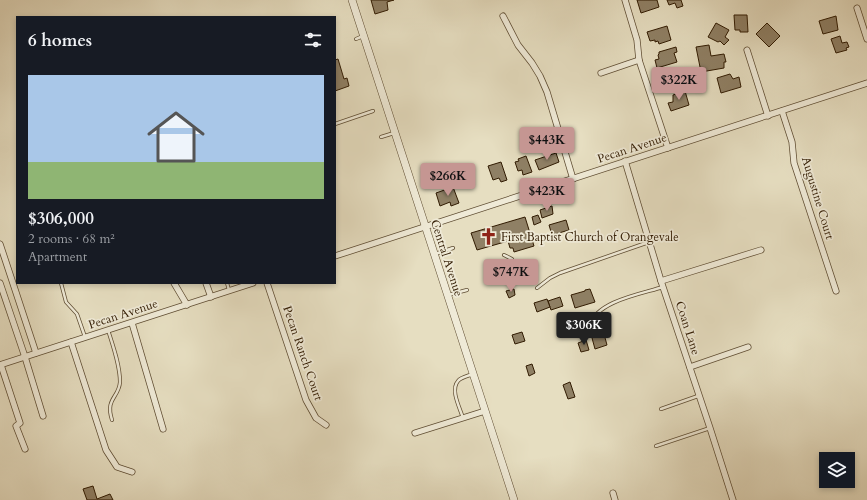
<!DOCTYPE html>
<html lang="en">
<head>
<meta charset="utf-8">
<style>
  :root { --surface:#171b24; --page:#20242c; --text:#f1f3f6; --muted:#9ea1a6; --accent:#c59692 }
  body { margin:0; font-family:Cardo,serif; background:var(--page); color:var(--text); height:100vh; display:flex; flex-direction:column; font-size:15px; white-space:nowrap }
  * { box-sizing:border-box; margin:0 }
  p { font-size:13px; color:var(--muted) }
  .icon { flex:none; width:22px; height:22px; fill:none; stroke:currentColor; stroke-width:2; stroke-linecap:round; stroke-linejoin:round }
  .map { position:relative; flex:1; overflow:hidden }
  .side { position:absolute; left:16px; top:16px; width:320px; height:268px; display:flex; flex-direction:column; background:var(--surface); border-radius:0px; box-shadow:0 2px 6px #0003 }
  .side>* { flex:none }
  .controls { position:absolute; left:819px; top:452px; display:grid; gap:8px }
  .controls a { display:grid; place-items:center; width:36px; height:36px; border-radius:0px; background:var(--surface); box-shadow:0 2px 6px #0003; font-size:20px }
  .price { position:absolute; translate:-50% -34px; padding:0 9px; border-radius:4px; background:var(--accent); color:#111; font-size:13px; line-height:26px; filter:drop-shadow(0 1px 2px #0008) }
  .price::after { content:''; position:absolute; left:50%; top:24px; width:12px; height:9px; margin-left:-6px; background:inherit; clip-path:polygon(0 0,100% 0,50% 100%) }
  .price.current { background:#222; color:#fff }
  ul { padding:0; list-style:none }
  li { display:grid; align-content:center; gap:8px; height:212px; padding:0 12px }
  li span { display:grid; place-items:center; height:124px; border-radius:0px; color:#555 }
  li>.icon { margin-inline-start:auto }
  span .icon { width:72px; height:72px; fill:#fffc; stroke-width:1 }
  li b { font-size:17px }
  h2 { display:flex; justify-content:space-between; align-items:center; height:48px; padding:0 12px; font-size:17px }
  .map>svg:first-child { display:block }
</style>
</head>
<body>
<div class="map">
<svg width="867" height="500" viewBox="0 0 867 500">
  <rect width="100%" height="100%" fill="#e6dec1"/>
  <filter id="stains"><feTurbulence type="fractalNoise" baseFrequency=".005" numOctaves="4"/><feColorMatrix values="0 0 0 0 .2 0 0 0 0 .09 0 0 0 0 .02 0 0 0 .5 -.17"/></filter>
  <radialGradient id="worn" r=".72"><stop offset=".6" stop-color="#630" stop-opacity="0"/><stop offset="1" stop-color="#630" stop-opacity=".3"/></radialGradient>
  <!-- building -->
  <g fill="#8f8065" stroke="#311b02">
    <polygon points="371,0 394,0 387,2 388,10 375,14"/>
    <polygon points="637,0 657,0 659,7 641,13"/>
    <polygon points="667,0 681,0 683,6 677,8 675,3 669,5"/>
    <polygon points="734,15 747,15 748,32 740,32 740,30 735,30"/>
    <polygon points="836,16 838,30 823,34 819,21"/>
    <polygon points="716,23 729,30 725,37 729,40 724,45 720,41 718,42 708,37"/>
    <polygon points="767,23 780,36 769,47 756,34"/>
    <polygon points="667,26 671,40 659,44 658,41 655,42 655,40 650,41 647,32"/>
    <polygon points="840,36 842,43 847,42 849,47 846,48 847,50 836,53 831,39"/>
    <polygon points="709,45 711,56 724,54 726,62 724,62 724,68 701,72 696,47"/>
    <polygon points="676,47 677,52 674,53 677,62 657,68 655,60 659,59 658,55 659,54 659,52"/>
    <polygon points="338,59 344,79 347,78 349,86 335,91 335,60"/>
    <polygon points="678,71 682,84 667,89 666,83 663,84 661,76"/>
    <polygon points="730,74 733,79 739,77 741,87 721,93 717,78"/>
    <polygon points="685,91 689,105 671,111 668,103 673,102 673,95"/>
    <polygon points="556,153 559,162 539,170 535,160"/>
    <polygon points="526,156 532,172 523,175 522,170 518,171 515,162 519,161 518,159"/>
    <polygon points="501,162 507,180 501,182 499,178 493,180 488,166"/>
    <polygon points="453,187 459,203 451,206 450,202 440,206 436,193"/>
    <polygon points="552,206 553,214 542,218 540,210"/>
    <polygon points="538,215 541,222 534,225 532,217"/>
    <polygon points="525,217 534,246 514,252 513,248 510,248 508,241 477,250 471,233"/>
    <polygon points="566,220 569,230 552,235 549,225"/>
    <polygon points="530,269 532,276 523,280 521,273"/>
    <polygon points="514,289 515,295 509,298 506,291"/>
    <polygon points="590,289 595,302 575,308 571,295 585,291 585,290"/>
    <polygon points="560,297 563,306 551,310 548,301"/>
    <polygon points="547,299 550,307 537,312 534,303"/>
    <polygon points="522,332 525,341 515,344 512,335"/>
    <polygon points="604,334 607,345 595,349 592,338"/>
    <polygon points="586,340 589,350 581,352 578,343"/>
    <polygon points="532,364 535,373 529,376 526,366"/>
    <polygon points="570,382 575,397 568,399 563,385"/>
    <polygon points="93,486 97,499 110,494 113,500 87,500 83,489"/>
  </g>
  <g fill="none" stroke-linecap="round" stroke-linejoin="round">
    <defs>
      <g id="service">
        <polyline points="356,39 363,36"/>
        <polyline points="335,124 373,111"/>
        <polyline points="381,137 394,133"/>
        <polyline points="435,254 453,248"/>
        <polyline points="504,255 512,259 517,275"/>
        <polyline points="61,283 66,302 77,314 85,337"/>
        <polyline points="227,283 229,290"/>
        <polyline points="537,288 550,278 560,273 649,242"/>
        <polyline points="448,295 467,290"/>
        <path d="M590 325C597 301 641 294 663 287"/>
        <path d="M108 330C113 346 120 365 120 382 119 398 105 398 112 420"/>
        <polyline points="661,409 698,396"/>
        <path d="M463 418C460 408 450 390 458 381 461 377 468 376 473 374"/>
        <polyline points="656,446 710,428"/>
      </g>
      <g id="minor">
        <polyline points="625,0 637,40 639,60 668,148"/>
        <polyline points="857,8 867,39"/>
        <polyline points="503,16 518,45 532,63 540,76 547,92 573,179"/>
        <polyline points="747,50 768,116"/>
        <polyline points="601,73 639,60"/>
        <polyline points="782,111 792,142 794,163 836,291"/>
        <polyline points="625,161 661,281 710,428 733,500"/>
        <polyline points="0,244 36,353"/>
        <polyline points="335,256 867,83"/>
        <polyline points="661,281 761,250"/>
        <polyline points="0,283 25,357 43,416"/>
        <polyline points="174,283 187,305"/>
        <polyline points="206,283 211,297"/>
        <polyline points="267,283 306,400 316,418 326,425"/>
        <polyline points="132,323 163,429"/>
        <polyline points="71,342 106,450 117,467 132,472"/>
        <polyline points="0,365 253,283"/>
        <polyline points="1,365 20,423 16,426 25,449"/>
        <polyline points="690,367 748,347"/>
        <polyline points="415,433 485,411"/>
        <polyline points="613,493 615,500"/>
      </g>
      <polyline id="tertiary" points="352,0 514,500"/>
    </defs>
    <!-- service casing -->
    <use href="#service" stroke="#5e4c32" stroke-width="4"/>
    <!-- minor casing -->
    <use href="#minor" stroke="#5e4c32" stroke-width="7"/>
    <!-- tertiary casing -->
    <use href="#tertiary" stroke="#5e4c32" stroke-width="8"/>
    <!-- service -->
    <use href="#service" stroke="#efead7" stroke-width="2.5"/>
    <!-- minor -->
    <use href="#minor" stroke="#efead7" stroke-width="5.5"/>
    <!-- tertiary -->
    <use href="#tertiary" stroke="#efead7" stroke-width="7"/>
  </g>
  <!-- icons -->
  <defs>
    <symbol id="church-bare" viewBox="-9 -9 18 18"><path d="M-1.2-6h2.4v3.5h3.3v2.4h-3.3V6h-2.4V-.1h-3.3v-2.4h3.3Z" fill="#8f2418" stroke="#efead7" stroke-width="2.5" paint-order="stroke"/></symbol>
  </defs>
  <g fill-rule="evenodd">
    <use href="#church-bare" x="476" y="224" width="25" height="25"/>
  </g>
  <g text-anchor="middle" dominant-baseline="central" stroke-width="3.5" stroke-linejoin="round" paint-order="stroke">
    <!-- street labels -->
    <g font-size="12" fill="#311b02" stroke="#efead7">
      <text transform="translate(632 148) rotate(-18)">Pecan Avenue</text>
      <text transform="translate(818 198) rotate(73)">Augustine Court</text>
      <text transform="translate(447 258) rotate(72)">Central Avenue</text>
      <text transform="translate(123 314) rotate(-18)">Pecan Avenue</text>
      <text transform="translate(688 328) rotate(72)">Coan Lane</text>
      <text transform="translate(303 353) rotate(71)">Pecan Ranch Court</text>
    </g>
    <!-- poi labels -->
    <g font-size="12" fill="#311b02" stroke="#efead7" text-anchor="start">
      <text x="501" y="237">First Baptist Church of Orangevale</text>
    </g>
  </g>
  <rect width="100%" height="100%" filter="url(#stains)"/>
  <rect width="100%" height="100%" fill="url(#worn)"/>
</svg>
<div class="controls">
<a><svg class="icon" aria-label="layers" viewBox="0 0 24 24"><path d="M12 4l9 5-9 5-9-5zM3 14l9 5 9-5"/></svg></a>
</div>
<b class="price" style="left:679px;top:101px">$322K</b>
<b class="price" style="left:547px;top:161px">$443K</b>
<b class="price" style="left:448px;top:197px">$266K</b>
<b class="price" style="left:547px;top:212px">$423K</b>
<b class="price" style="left:511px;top:293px">$747K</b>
<b class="price current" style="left:584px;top:346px">$306K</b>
<section class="side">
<h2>6 homes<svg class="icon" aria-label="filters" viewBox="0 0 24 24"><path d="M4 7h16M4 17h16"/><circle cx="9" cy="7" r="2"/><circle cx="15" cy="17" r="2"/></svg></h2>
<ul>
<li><span style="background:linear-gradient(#a9c7e8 70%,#8fb573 0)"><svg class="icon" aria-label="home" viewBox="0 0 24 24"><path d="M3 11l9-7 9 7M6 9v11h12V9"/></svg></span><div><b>$306,000</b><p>2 rooms · 68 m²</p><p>Apartment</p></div></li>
</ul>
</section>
</div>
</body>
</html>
